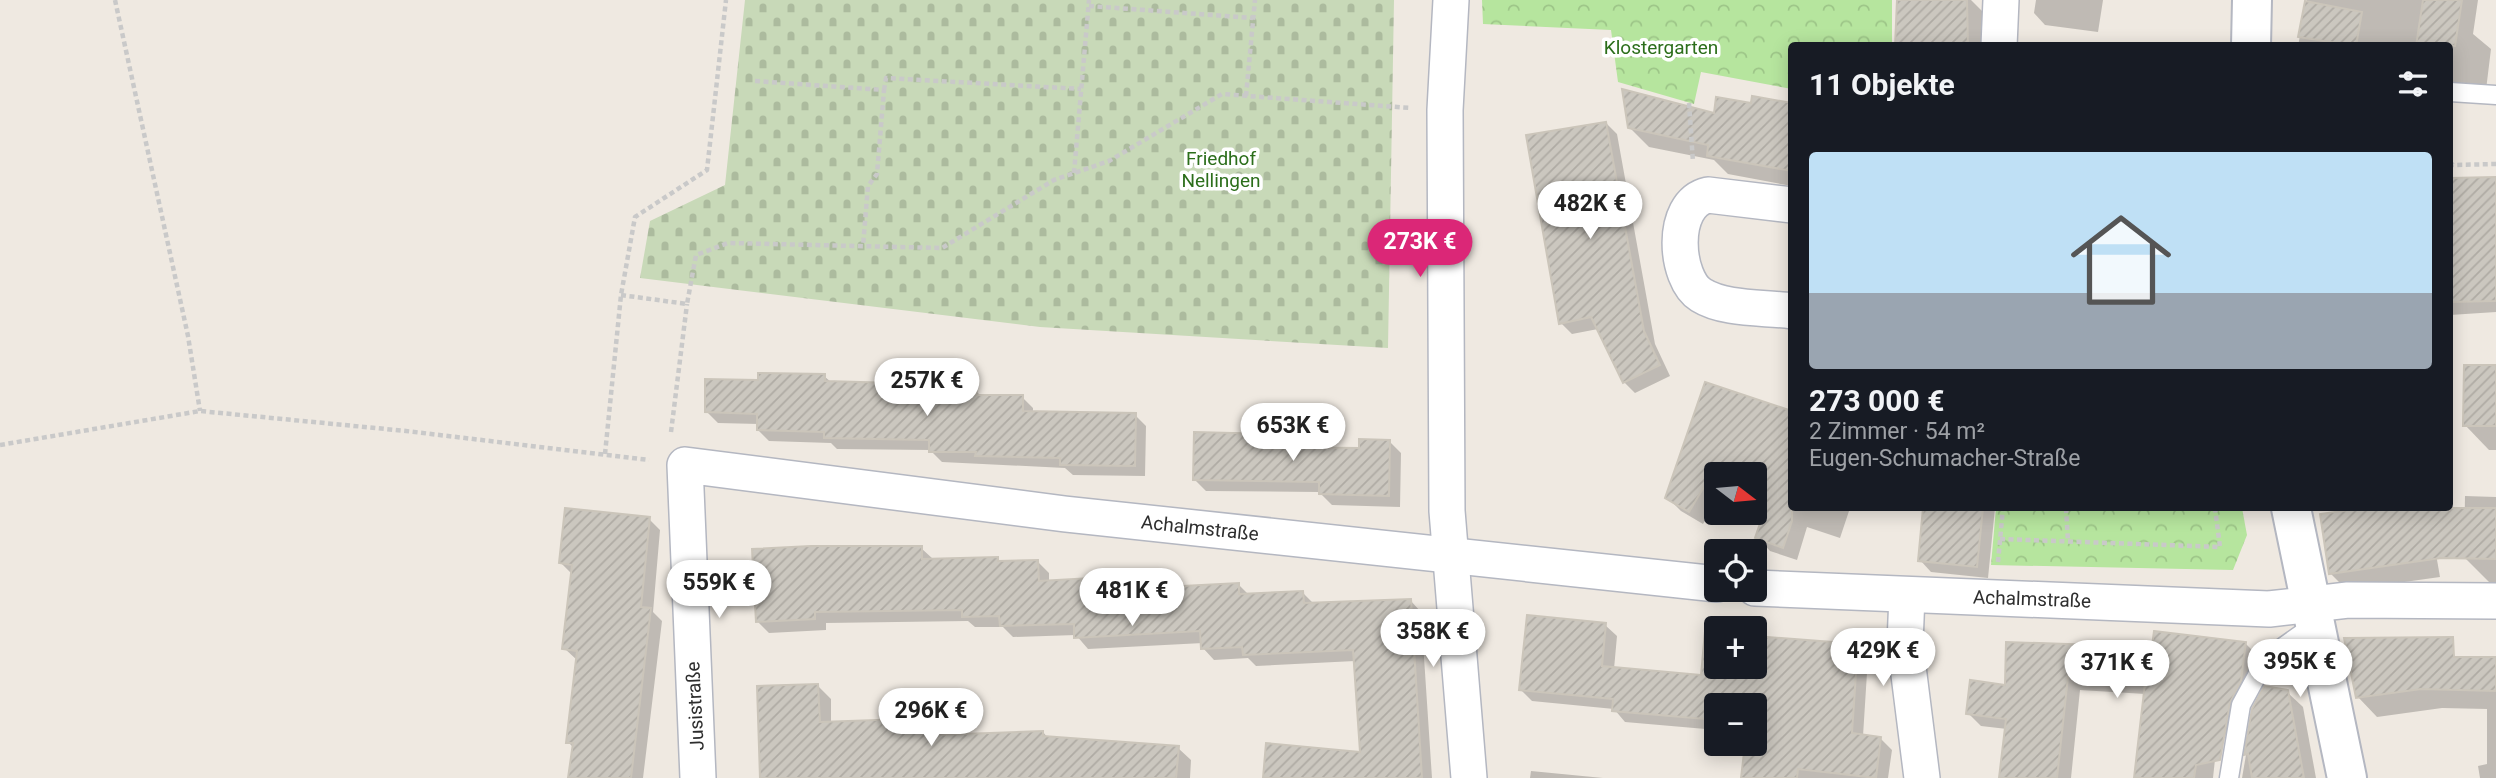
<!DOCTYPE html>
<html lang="de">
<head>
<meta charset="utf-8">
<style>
  :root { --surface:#171b24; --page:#20242c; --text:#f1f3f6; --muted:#9ea1a6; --line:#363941; --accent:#db2777 }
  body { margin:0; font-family:Roboto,sans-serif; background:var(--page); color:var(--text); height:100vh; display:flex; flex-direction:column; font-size:26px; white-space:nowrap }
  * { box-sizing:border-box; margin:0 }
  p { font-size:23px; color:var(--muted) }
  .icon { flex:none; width:38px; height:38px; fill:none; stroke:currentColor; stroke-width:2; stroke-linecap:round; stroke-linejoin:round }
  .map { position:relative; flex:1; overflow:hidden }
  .drawer { position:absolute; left:1788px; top:42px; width:665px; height:469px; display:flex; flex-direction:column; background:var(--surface); border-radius:7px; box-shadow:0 4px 18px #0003 }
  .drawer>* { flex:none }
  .needle { width:46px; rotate:106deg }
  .controls { position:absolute; left:1704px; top:462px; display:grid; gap:14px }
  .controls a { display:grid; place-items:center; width:63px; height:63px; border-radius:7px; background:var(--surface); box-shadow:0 4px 18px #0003; font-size:35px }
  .price { position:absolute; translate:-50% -60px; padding:0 16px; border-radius:24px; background:#fff; color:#222; font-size:23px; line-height:46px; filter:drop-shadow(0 2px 4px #0008) }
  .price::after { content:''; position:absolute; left:50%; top:42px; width:21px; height:16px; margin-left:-10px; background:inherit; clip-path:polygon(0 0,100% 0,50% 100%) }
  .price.selected { background:var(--accent); color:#fff }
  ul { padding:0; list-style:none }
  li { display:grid; align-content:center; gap:14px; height:371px; padding:0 21px }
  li+li { border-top:2px solid var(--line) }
  li span { display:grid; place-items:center; height:217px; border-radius:7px; color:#555 }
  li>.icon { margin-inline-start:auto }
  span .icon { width:126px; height:126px; fill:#fffc; stroke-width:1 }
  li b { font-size:30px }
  h2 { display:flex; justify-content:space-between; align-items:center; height:84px; padding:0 21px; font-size:30px }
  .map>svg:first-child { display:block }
</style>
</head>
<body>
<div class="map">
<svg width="2496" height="778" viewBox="0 0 2496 778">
  <defs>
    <pattern id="cemetery-stones" width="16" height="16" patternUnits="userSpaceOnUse" patternTransform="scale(1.75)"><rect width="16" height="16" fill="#c8d9b8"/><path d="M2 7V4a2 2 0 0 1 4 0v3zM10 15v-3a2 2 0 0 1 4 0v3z" fill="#acbb9e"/></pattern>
    <pattern id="park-crowns" width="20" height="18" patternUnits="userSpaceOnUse" patternTransform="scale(1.75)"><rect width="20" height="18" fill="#b6e59e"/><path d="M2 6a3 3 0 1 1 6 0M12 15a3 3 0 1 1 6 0" fill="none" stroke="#9dc588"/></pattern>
    <pattern id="building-hatch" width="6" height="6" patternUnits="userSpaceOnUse" patternTransform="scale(1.75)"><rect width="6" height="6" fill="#cbc7bf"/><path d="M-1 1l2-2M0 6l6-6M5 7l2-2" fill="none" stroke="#afaba4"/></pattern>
  </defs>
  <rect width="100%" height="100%" fill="#efe9e1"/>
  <!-- cemetery -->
  <polygon fill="url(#cemetery-stones)" points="745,0 1394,0 1388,348 1040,327 640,278 650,221 725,185"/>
  <!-- park -->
  <g fill="url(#park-crowns)">
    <polygon points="1482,0 1892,0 1892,45 1792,46 1792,89 1701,72 1694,104 1618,82 1611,30 1483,24"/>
    <polygon points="1996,508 2242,508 2247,535 2233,570 1991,565"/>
  </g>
  <!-- shadow -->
  <g fill="#0003">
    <polygon points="1898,0 1971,0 1985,14 1993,46 1897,46"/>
    <polygon points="2036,0 2103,0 2098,32 2045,25 2034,13"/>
    <polygon points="2307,0 2478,0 2473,34 2491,49 2486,90 2450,86 2450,46 2298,46"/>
    <polygon points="1752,105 1792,105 1792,186 1728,174 1714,160 1649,147 1630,128 1715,116"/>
    <polygon points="1606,123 1617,134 1655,344 1670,376 1635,393 1624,382 1598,329 1572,334 1561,323"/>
    <polygon points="2496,250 2496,312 2450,315 2450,253"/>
    <polygon points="2496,367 2496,450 2489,450 2465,425"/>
    <polygon points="824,376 832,383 894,384 900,391 976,391 982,397 1022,397 1033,408 1033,413 1135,415 1146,426 1145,476 1073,475 1065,468 942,462 930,450 837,449 831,443 769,441 758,430 759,424 718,423 707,412 759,382"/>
    <polygon points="1792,413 1792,508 1850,508 1840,538 1807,527 1797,560 1770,551 1757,537 1766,514 1755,510 1755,474 1717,474 1717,501 1703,524 1681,511 1667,497"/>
    <polygon points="1270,436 1282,447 1361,450 1390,442 1401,453 1400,507 1332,505 1319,492 1206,491 1194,479"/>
    <polygon points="2465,496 2496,497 2496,582 2489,582 2464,557"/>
    <polygon points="1925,508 1995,508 1988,578 1931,572 1920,560"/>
    <polygon points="2341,508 2428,508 2440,577 2347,590 2330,573"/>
    <polygon points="649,519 660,530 653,612 662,621 643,778 570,778 574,748 568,742 577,660 564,648 573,575 561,563"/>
    <polygon points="921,548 933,559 1038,562 1049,573 1049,582 1162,576 1173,587 1239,585 1250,596 1303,593 1314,604 1410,600 1421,612 1432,778 1264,778 1362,754 1355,661 1256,666 1248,658 1214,660 1203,648 1203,643 1088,649 1076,635 1013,637 1003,627 975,627 968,621 826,623 826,630 769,633 758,622"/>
    <polygon points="1605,625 1617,636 1614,669 1702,677 1717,667 1755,667 1857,646 1868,657 1863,736 1881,739 1892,750 1888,778 1743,778 1747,744 1755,744 1755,705 1717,705 1717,730 1625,722 1614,709 1532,701 1521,690"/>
    <polygon points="2245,643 2258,656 2237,748 2226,737 2220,713 2213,778 2136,778 2145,694 2080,690 2071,778 2001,778 2007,729 1981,726 1968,713 2007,686 2154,648"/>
    <polygon points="2453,655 2457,659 2496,659 2496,778 2480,778 2478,766 2487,764 2487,709 2442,708 2377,717 2358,697"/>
    <polygon points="818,686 831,699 831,723 932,719 945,736 1043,732 1048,738 1178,748 1191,760 1190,778 761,778"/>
    <polygon points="2287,692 2303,707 2316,778 2242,778 2254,709"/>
    <polygon points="1531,771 1603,778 1530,778"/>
  </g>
  <!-- building -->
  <g fill="url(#building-hatch)" stroke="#cbc5ba" stroke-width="2">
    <polygon points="1897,0 1967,0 1968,46 1895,46"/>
    <polygon points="2423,0 2462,0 2455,46 2416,46"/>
    <polygon points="2305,1 2362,12 2356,46 2298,37"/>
    <polygon points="1622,89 1714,113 1716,97 1751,103 1752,96 1792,103 1792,171 1707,156 1708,145 1628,128"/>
    <polygon points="1606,122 1644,331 1660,365 1623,383 1591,317 1559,324 1526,135"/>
    <polygon points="2496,177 2496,301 2450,302 2450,178"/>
    <polygon points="2464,365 2496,365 2496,426 2463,426"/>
    <polygon points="758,373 825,374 825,381 895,383 895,389 977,389 976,395 1023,395 1023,411 1136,413 1135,466 1060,465 1060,458 975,456 976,452 929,452 929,440 824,438 824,432 757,430 757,414 705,412 705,379 758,380"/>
    <polygon points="1705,382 1792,411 1792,521 1783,548 1755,538 1766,506 1755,502 1755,474 1711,475 1689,512 1665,498"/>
    <polygon points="1194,432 1271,434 1271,447 1359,448 1359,439 1390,440 1389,496 1319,494 1319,482 1193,480"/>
    <polygon points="565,508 650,517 641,607 651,608 631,778 568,778 573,743 566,743 577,651 562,649 572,565 559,563"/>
    <polygon points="1923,508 1983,508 1977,567 1918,561"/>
    <polygon points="2363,508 2496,508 2496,559 2441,558 2329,574 2320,514"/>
    <polygon points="811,546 922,546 922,559 998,557 998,561 1038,560 1039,581 1162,574 1163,587 1239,583 1239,594 1303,591 1304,603 1411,599 1422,778 1263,778 1266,743 1360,752 1353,650 1243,655 1242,647 1201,649 1200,631 1074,638 1074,624 1000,626 999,616 962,617 962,610 815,612 815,619 756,622 752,549"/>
    <polygon points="1527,615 1606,623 1602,666 1701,675 1705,631 1717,632 1717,667 1755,667 1755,636 1858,644 1852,733 1881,737 1876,778 1798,769 1797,778 1741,778 1745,744 1755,744 1755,705 1717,705 1717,720 1612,711 1613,699 1519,690"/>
    <polygon points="2154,631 2246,642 2241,681 2230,703 2220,760 2196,765 2194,778 2134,778 2145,683 2068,677 2057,778 1999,778 2006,719 1966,714 1970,680 2005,685 2006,642 2096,645 2096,642 2152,646"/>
    <polygon points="2453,637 2454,657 2496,657 2496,691 2421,689 2356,698 2344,638"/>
    <polygon points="818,684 820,722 933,718 934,735 1043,731 1043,736 1179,746 1176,778 760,778 757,686"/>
    <polygon points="2264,686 2288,690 2304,778 2252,778 2248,754 2244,755 2252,709"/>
  </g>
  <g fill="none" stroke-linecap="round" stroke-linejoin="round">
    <defs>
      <g id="service">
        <polyline points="2450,92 2496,95"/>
        <polyline points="2229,778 2241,705 2266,659 2314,625"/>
      </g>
      <g id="minor">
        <polyline points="1451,0 1445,110 1447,511 1469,778"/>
        <polyline points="1999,46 2001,0"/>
        <path d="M1792 205 1708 195C1669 204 1675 279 1701 295 1725 310 1765 307 1792 311"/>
        <polyline points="1755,588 2269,609 2348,600 2496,601"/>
        <polyline points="1907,596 1905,643 1922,778"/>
        <polyline points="698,778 685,465 1065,514 1717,584"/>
      </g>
      <g id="tertiary">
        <polyline points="2251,46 2252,0"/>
        <polyline points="2291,508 2347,778"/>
      </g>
    </defs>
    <!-- service casing -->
    <use href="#service" stroke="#b4b7c1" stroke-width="21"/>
    <!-- minor casing -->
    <use href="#minor" stroke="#b4b7c1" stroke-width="38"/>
    <!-- tertiary casing -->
    <use href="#tertiary" stroke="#b4b7c1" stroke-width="42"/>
    <!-- path -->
    <g stroke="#c9c9c9" stroke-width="4.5" stroke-dasharray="5 3.5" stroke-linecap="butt">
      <polyline points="115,0 188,336 200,411"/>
      <polyline points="1089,6 1253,18"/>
      <polyline points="755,81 884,90 877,174 868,186 863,246"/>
      <polyline points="884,90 886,78 1081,89"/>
      <polyline points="1246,96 1255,0"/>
      <polyline points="1689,103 1693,162"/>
      <polyline points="2450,162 2453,165 2496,164"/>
      <polyline points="1074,173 1089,0"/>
      <polyline points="621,295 687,304 696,255 728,243 942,248 1054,180 1109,161 1222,94 1410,108"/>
      <polyline points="671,432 687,304"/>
      <polyline points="0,445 200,411 406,431 649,460"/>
      <polyline points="605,454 621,295 635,217 707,170 726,0"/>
      <polyline points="2066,508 2068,541"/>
      <polyline points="2000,539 2220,547 2215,508"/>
      <polyline points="1998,562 2003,508"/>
    </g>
    <!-- service -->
    <use href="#service" stroke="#fff" stroke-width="18"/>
    <!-- minor -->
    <use href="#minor" stroke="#fff" stroke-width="35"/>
    <!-- tertiary -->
    <use href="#tertiary" stroke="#fff" stroke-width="38"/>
  </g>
  <g text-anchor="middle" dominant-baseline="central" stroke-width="7" stroke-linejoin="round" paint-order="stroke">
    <!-- park labels -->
    <g font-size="19" fill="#2c6e1b" stroke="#fff">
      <text x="1661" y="47">Klostergarten</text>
      <text x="1221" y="158">Friedhof<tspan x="1221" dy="22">Nellingen</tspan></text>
    </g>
    <!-- street labels -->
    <g font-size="19" fill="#2e2e2e" stroke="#fff">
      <text transform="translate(1200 528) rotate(6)">Achalmstraße</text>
      <text transform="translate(2032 599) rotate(2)">Achalmstraße</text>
      <text transform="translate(695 706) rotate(-93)">Jusistraße</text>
    </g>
  </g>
</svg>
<div class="controls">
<a><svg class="needle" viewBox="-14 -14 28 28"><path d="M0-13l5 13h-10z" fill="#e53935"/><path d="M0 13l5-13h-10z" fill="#9ea1a6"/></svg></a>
<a><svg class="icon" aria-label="locate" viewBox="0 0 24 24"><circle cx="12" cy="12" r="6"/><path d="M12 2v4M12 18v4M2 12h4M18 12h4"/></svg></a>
<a>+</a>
<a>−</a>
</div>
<b class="price" style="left:1590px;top:241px">482K €</b>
<b class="price selected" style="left:1420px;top:279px">273K €</b>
<b class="price" style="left:927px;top:418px">257K €</b>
<b class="price" style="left:1293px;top:463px">653K €</b>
<b class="price" style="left:719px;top:620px">559K €</b>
<b class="price" style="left:1132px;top:628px">481K €</b>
<b class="price" style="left:1433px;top:669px">358K €</b>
<b class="price" style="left:1883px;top:688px">429K €</b>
<b class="price" style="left:2300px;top:699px">395K €</b>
<b class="price" style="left:2117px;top:700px">371K €</b>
<b class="price" style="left:931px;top:748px">296K €</b>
<section class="drawer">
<h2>11 Objekte<svg class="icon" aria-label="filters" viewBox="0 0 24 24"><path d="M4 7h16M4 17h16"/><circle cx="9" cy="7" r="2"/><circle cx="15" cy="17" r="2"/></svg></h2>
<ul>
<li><span style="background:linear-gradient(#bfe0f5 65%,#9aa5b1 0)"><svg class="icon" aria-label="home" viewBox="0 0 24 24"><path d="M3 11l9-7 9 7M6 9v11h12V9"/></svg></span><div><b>273 000 €</b><p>2 Zimmer · 54 m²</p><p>Eugen-Schumacher-Straße</p></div></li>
</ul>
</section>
</div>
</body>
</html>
